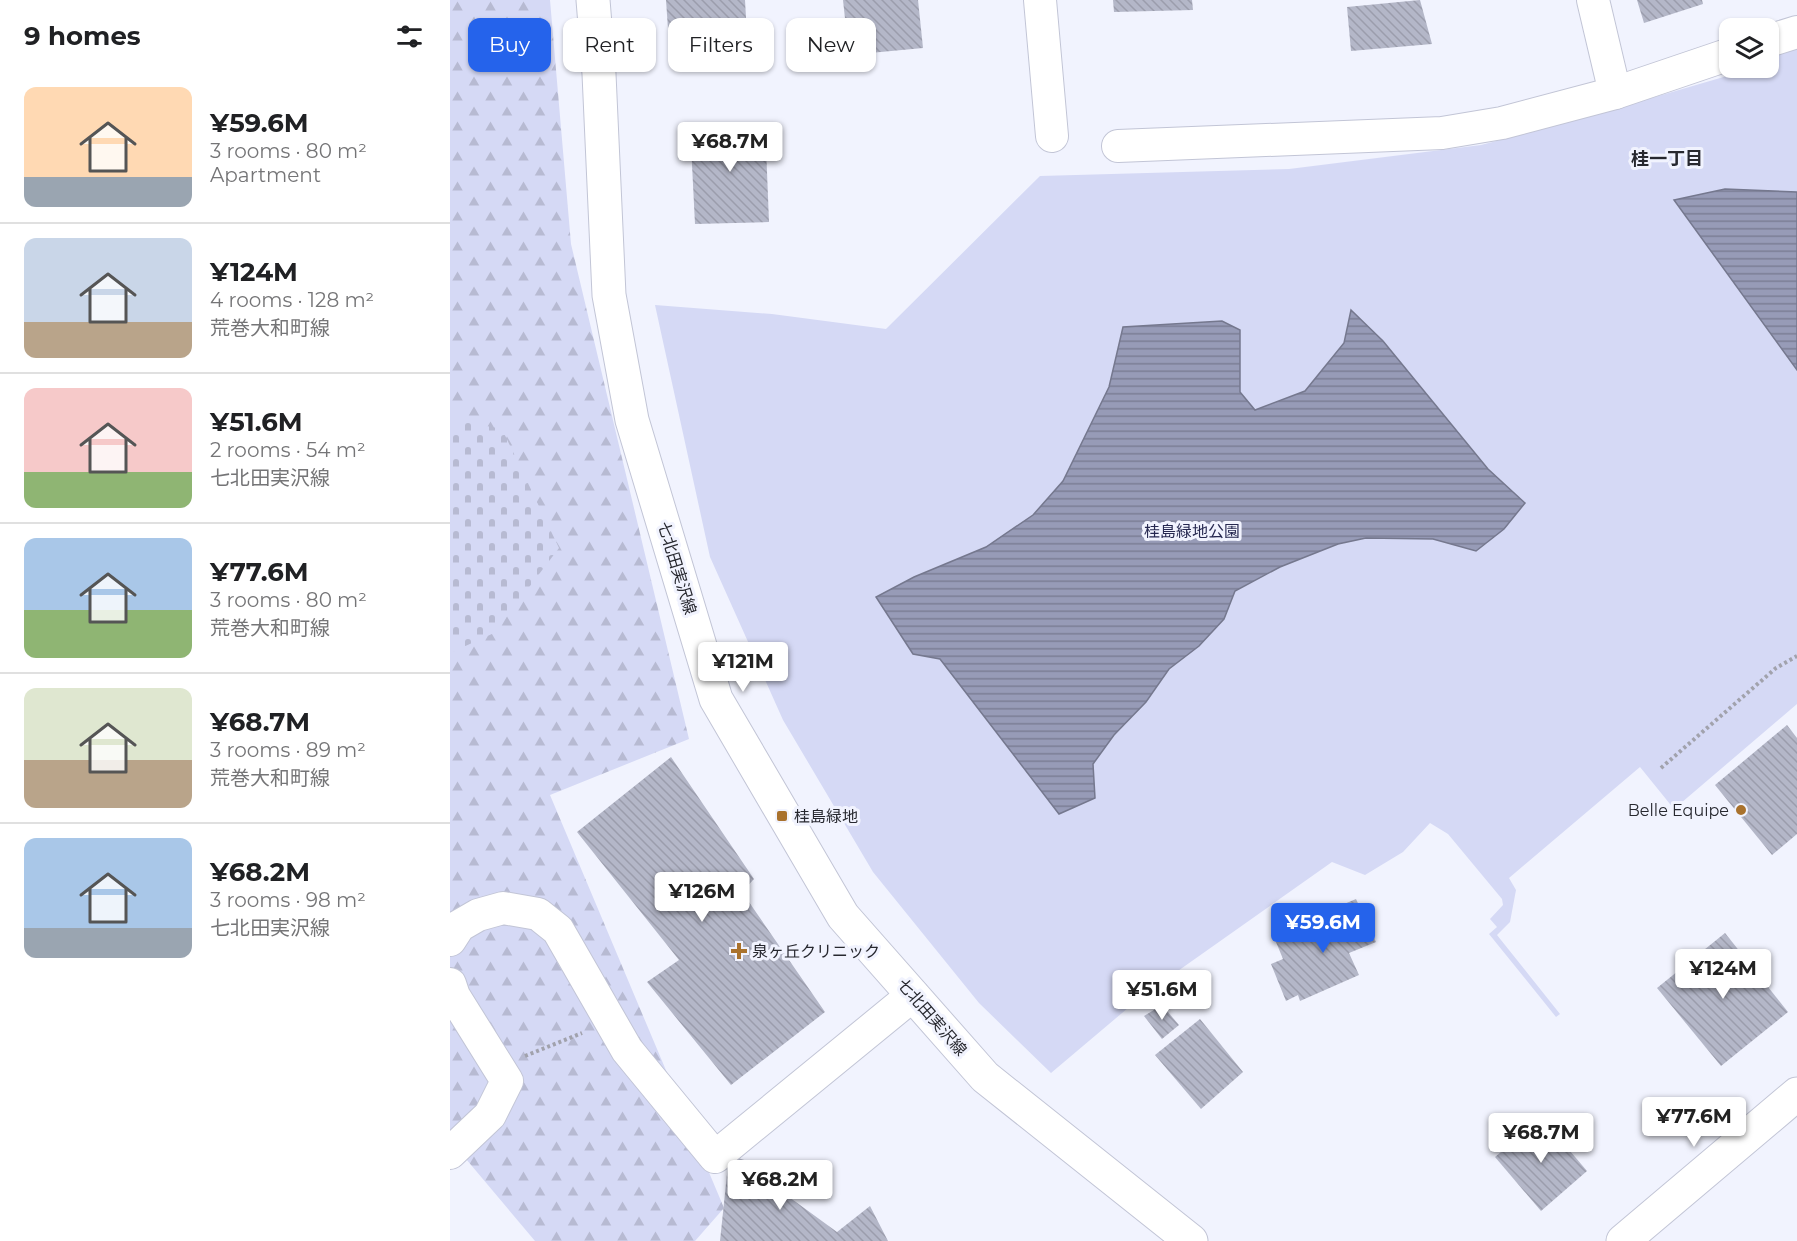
<!DOCTYPE html>
<html lang="en">
<head>
<meta charset="utf-8">
<style>
  :root { --surface:#fff; --page:#f6f6f6; --text:#202124; --muted:#757577; --line:#e0e0e0; --accent:#2563eb }
  body { margin:0; font-family:Montserrat,"Noto Sans JP",sans-serif; background:var(--page); color:var(--text); height:100vh; display:flex; flex-direction:column; font-size:22px; white-space:nowrap }
  * { box-sizing:border-box; margin:0 }
  p { font-size:20px; color:var(--muted) }
  .icon { flex:none; width:33px; height:33px; fill:none; stroke:currentColor; stroke-width:2; stroke-linecap:round; stroke-linejoin:round }
  .map { position:relative; flex:1; overflow:hidden }
  .drawer { display:flex; flex-direction:column; background:var(--surface); width:450px }
  .drawer>* { flex:none }
  .top-card { position:absolute; left:18px; top:18px; width:570px; height:54px; display:flex; gap:12px }
  .controls { position:absolute; left:1269px; top:18px; display:grid; gap:12px }
  .controls a { display:grid; place-items:center; width:60px; height:60px; border-radius:12px; background:var(--surface); box-shadow:0 2px 4px #0004; font-size:30px }
  .price { position:absolute; translate:-50% -51px; padding:0 14px; border-radius:6px; background:#fff; color:#222; font-size:20px; line-height:39px; filter:drop-shadow(0 2px 3px #0008) }
  .price::after { content:''; position:absolute; left:50%; top:36px; width:18px; height:14px; margin-left:-9px; background:inherit; clip-path:polygon(0 0,100% 0,50% 100%) }
  .price.selected { background:var(--accent); color:#fff }
  ul { padding:0; list-style:none }
  li { display:flex; align-items:center; gap:18px; height:150px; padding:0 24px }
  li+li { border-top:2px solid var(--line) }
  li span { display:grid; place-items:center; flex:none; width:168px; height:120px; border-radius:12px; color:#555 }
  li>.icon { margin-inline-start:auto }
  span .icon { width:72px; height:72px; fill:#fffc; stroke-width:1 }
  li b { font-size:26px }
  h2 { display:flex; justify-content:space-between; align-items:center; height:72px; padding:0 24px; font-size:26px }
  .tag { padding:0 21px; border-radius:12px; background:var(--surface); box-shadow:0 2px 4px #0004; font-size:21px; line-height:54px }
  .tag.selected { background:var(--accent); color:#fff }
  main { display:flex; flex:1; min-height:0 }
  .map>svg:first-child { display:block }
</style>
</head>
<body>
<main>
<section class="drawer">
<h2>9 homes<svg class="icon" aria-label="filters" viewBox="0 0 24 24"><path d="M4 7h16M4 17h16"/><circle cx="9" cy="7" r="2"/><circle cx="15" cy="17" r="2"/></svg></h2>
<ul>
<li><span style="background:linear-gradient(#ffd9b3 75%,#9aa5b1 0)"><svg class="icon" aria-label="home" viewBox="0 0 24 24"><path d="M3 11l9-7 9 7M6 9v11h12V9"/></svg></span><div><b>¥59.6M</b><p>3 rooms · 80 m²</p><p>Apartment</p></div></li>
<li><span style="background:linear-gradient(#c9d6e8 70%,#b9a48a 0)"><svg class="icon" aria-label="home" viewBox="0 0 24 24"><path d="M3 11l9-7 9 7M6 9v11h12V9"/></svg></span><div><b>¥124M</b><p>4 rooms · 128 m²</p><p>荒巻大和町線</p></div></li>
<li><span style="background:linear-gradient(#f6c9c9 70%,#8fb573 0)"><svg class="icon" aria-label="home" viewBox="0 0 24 24"><path d="M3 11l9-7 9 7M6 9v11h12V9"/></svg></span><div><b>¥51.6M</b><p>2 rooms · 54 m²</p><p>七北田実沢線</p></div></li>
<li><span style="background:linear-gradient(#a9c7e8 60%,#8fb573 0)"><svg class="icon" aria-label="home" viewBox="0 0 24 24"><path d="M3 11l9-7 9 7M6 9v11h12V9"/></svg></span><div><b>¥77.6M</b><p>3 rooms · 80 m²</p><p>荒巻大和町線</p></div></li>
<li><span style="background:linear-gradient(#dfe7d0 60%,#b9a48a 0)"><svg class="icon" aria-label="home" viewBox="0 0 24 24"><path d="M3 11l9-7 9 7M6 9v11h12V9"/></svg></span><div><b>¥68.7M</b><p>3 rooms · 89 m²</p><p>荒巻大和町線</p></div></li>
<li><span style="background:linear-gradient(#a9c7e8 75%,#9aa5b1 0)"><svg class="icon" aria-label="home" viewBox="0 0 24 24"><path d="M3 11l9-7 9 7M6 9v11h12V9"/></svg></span><div><b>¥68.2M</b><p>3 rooms · 98 m²</p><p>七北田実沢線</p></div></li>
</ul>
</section>
<div class="map">
<svg width="1347" height="1241" viewBox="0 0 1347 1241">
  <defs>
    <pattern id="forest-firs" width="22" height="20" patternUnits="userSpaceOnUse" patternTransform="scale(1.5)"><rect width="22" height="20" fill="#d5d9f5"/><path d="M5 1l3.5 6h-7zM16 11l3.5 6h-7z" fill="#b7bad2"/></pattern>
    <pattern id="cemetery-stones" width="16" height="16" patternUnits="userSpaceOnUse" patternTransform="scale(1.5)"><rect width="16" height="16" fill="#d5d9f5"/><path d="M2 7V4a2 2 0 0 1 4 0v3zM10 15v-3a2 2 0 0 1 4 0v3z" fill="#b7bad2"/></pattern>
    <pattern id="water-rules" width="6" height="5" patternUnits="userSpaceOnUse" patternTransform="scale(1.5)"><rect width="6" height="5" fill="#979bb7"/><path d="M0 2.5h6" fill="none" stroke="#7b7e95"/></pattern>
    <pattern id="building-back-hatch" width="6" height="6" patternUnits="userSpaceOnUse" patternTransform="scale(1.5)"><rect width="6" height="6" fill="#b4b7c8"/><path d="M-1 5l2 2M0 0l6 6M5-1l2 2" fill="none" stroke="#9b9dac"/></pattern>
  </defs>
  <rect width="100%" height="100%" fill="#f1f3fe"/>
  <!-- forest -->
  <polygon fill="url(#forest-firs)" points="0,0 100,0 121,244 239,739 100,795 274,1208 245,1241 85,1241 0,1140"/>
  <!-- cemetery -->
  <polygon fill="url(#cemetery-stones)" points="0,419 52,429 109,548 44,633 0,653"/>
  <!-- green -->
  <polygon fill="#d5d9f5" points="1347,48 1347,704 1224,809 1190,767 1059,878 1066,890 1060,922 1047,935 1110,1014 1106,1017 1039,934 1047,927 1040,919 1053,905 1052,899 998,834 980,823 953,852 915,875 882,862 691,997 601,1073 529,1003 423,872 333,720 260,557 205,305 322,314 436,329 590,176 839,169 1031,145 1126,120 1277,76 1297,68 1318,68 1319,58"/>
  <!-- water -->
  <g fill="url(#water-rules)" stroke="#75788e" stroke-width="1.5">
    <polygon points="1275,189 1347,192 1347,370 1224,200"/>
    <polygon points="901,310 933,341 1038,469 1075,503 1054,529 1026,551 983,539 916,538 888,544 830,567 785,591 774,619 749,646 719,669 696,702 664,735 643,764 645,798 609,814 490,659 463,654 426,597 464,577 536,547 583,515 613,481 659,387 673,327 772,321 790,330 790,392 805,410 855,391 894,343"/>
  </g>
  <!-- building -->
  <g fill="url(#building-back-hatch)">
    <polygon points="216,0 295,0 298,53 220,58"/>
    <polygon points="393,0 468,0 473,48 399,55"/>
    <polygon points="663,0 742,0 743,10 664,12"/>
    <polygon points="970,0 982,44 901,51 897,7"/>
    <polygon points="1187,0 1252,0 1253,4 1194,23"/>
    <polygon points="315,122 319,222 245,224 240,125"/>
    <polygon points="1337,725 1347,738 1347,834 1322,855 1265,785"/>
    <polygon points="221,757 304,879 292,892 375,1012 281,1085 197,982 229,960 127,832"/>
    <polygon points="906,899 926,942 899,953 909,975 850,1001 848,995 836,1001 821,964 833,959 826,942 884,919 880,910"/>
    <polygon points="1275,933 1338,1012 1271,1066 1207,988"/>
    <polygon points="712,1005 729,1025 712,1039 694,1016"/>
    <polygon points="750,1019 793,1072 751,1109 705,1055"/>
    <polygon points="1092,1118 1137,1171 1091,1211 1045,1157"/>
    <polygon points="279,1155 340,1175 339,1197 387,1232 420,1206 438,1241 270,1241"/>
  </g>
  <g fill="none" stroke-linecap="round" stroke-linejoin="round">
    <defs>
      <g id="minor">
        <polyline points="590,0 602,136"/>
        <polyline points="1143,0 1165,93"/>
        <polyline points="1318,41 1347,32"/>
        <polyline points="668,146 992,133 1052,123 1165,93 1280,54"/>
        <polyline points="0,940 9,926 28,915 53,908 88,914 108,930 177,1050 265,1157 463,995"/>
        <polyline points="0,984 4,996 57,1081 40,1115 0,1153"/>
      </g>
      <g id="tertiary">
        <polyline points="143,0 149,74 159,295 182,420 266,699 393,916 535,1077 741,1241"/>
        <polyline points="1173,1241 1347,1094"/>
      </g>
    </defs>
    <!-- minor casing -->
    <use href="#minor" stroke="#c2c5d6" stroke-width="34"/>
    <!-- tertiary casing -->
    <use href="#tertiary" stroke="#c2c5d6" stroke-width="35"/>
    <!-- path -->
    <g stroke="#a1a2ac" stroke-width="4" stroke-dasharray="3 3" stroke-linecap="butt">
      <polyline points="1211,768 1326,668 1347,656"/>
      <polyline points="75,1056 132,1033"/>
    </g>
    <!-- minor -->
    <use href="#minor" stroke="#fff" stroke-width="32"/>
    <!-- tertiary -->
    <use href="#tertiary" stroke="#fff" stroke-width="33"/>
  </g>
  <!-- markers -->
  <g fill="#a9722d" stroke="#f1f3fe" stroke-width="2">
    <circle cx="1291" cy="810" r="6"/>
    <rect x="326" y="810" width="12" height="12" rx="3"/>
    <path d="M286 942h6v6h6v6h-6v6h-6v-6h-6v-6h6z"/>
  </g>
  <g text-anchor="middle" dominant-baseline="central" stroke-width="6" stroke-linejoin="round" paint-order="stroke">
    <!-- park labels -->
    <g font-size="16" fill="#262850" stroke="#f1f3fe">
      <text x="742" y="531">桂島緑地公園</text>
    </g>
    <!-- street labels -->
    <g font-size="16" fill="#27282f" stroke="#f1f3fe">
      <text transform="translate(227 568) rotate(73)">七北田実沢線</text>
      <text transform="translate(482 1017) rotate(49)">七北田実沢線</text>
    </g>
    <!-- poi labels -->
    <g font-size="16" fill="#27282f" stroke="#f1f3fe" text-anchor="start">
      <text x="1279" y="810" text-anchor="end">Belle Equipe</text>
      <text x="344" y="816">桂島緑地</text>
      <text x="302" y="951">泉ヶ丘クリニック</text>
    </g>
    <!-- neighbourhood labels -->
    <g font-size="18" font-weight="bold" fill="#27282f" stroke="#f1f3fe">
      <text x="1217" y="159">桂一丁目</text>
    </g>
  </g>
</svg>
<div class="controls">
<a><svg class="icon" aria-label="layers" viewBox="0 0 24 24"><path d="M12 4l9 5-9 5-9-5zM3 14l9 5 9-5"/></svg></a>
</div>
<b class="price" style="left:280px;top:173px">¥68.7M</b>
<b class="price" style="left:293px;top:693px">¥121M</b>
<b class="price" style="left:252px;top:923px">¥126M</b>
<b class="price selected" style="left:873px;top:954px">¥59.6M</b>
<b class="price" style="left:1273px;top:1000px">¥124M</b>
<b class="price" style="left:712px;top:1021px">¥51.6M</b>
<b class="price" style="left:1244px;top:1148px">¥77.6M</b>
<b class="price" style="left:1091px;top:1164px">¥68.7M</b>
<b class="price" style="left:330px;top:1211px">¥68.2M</b>
<div class="top-card">
<a class="tag selected">Buy</a>
<a class="tag">Rent</a>
<a class="tag">Filters</a>
<a class="tag">New</a>
</div>
</div>
</main>
</body>
</html>
